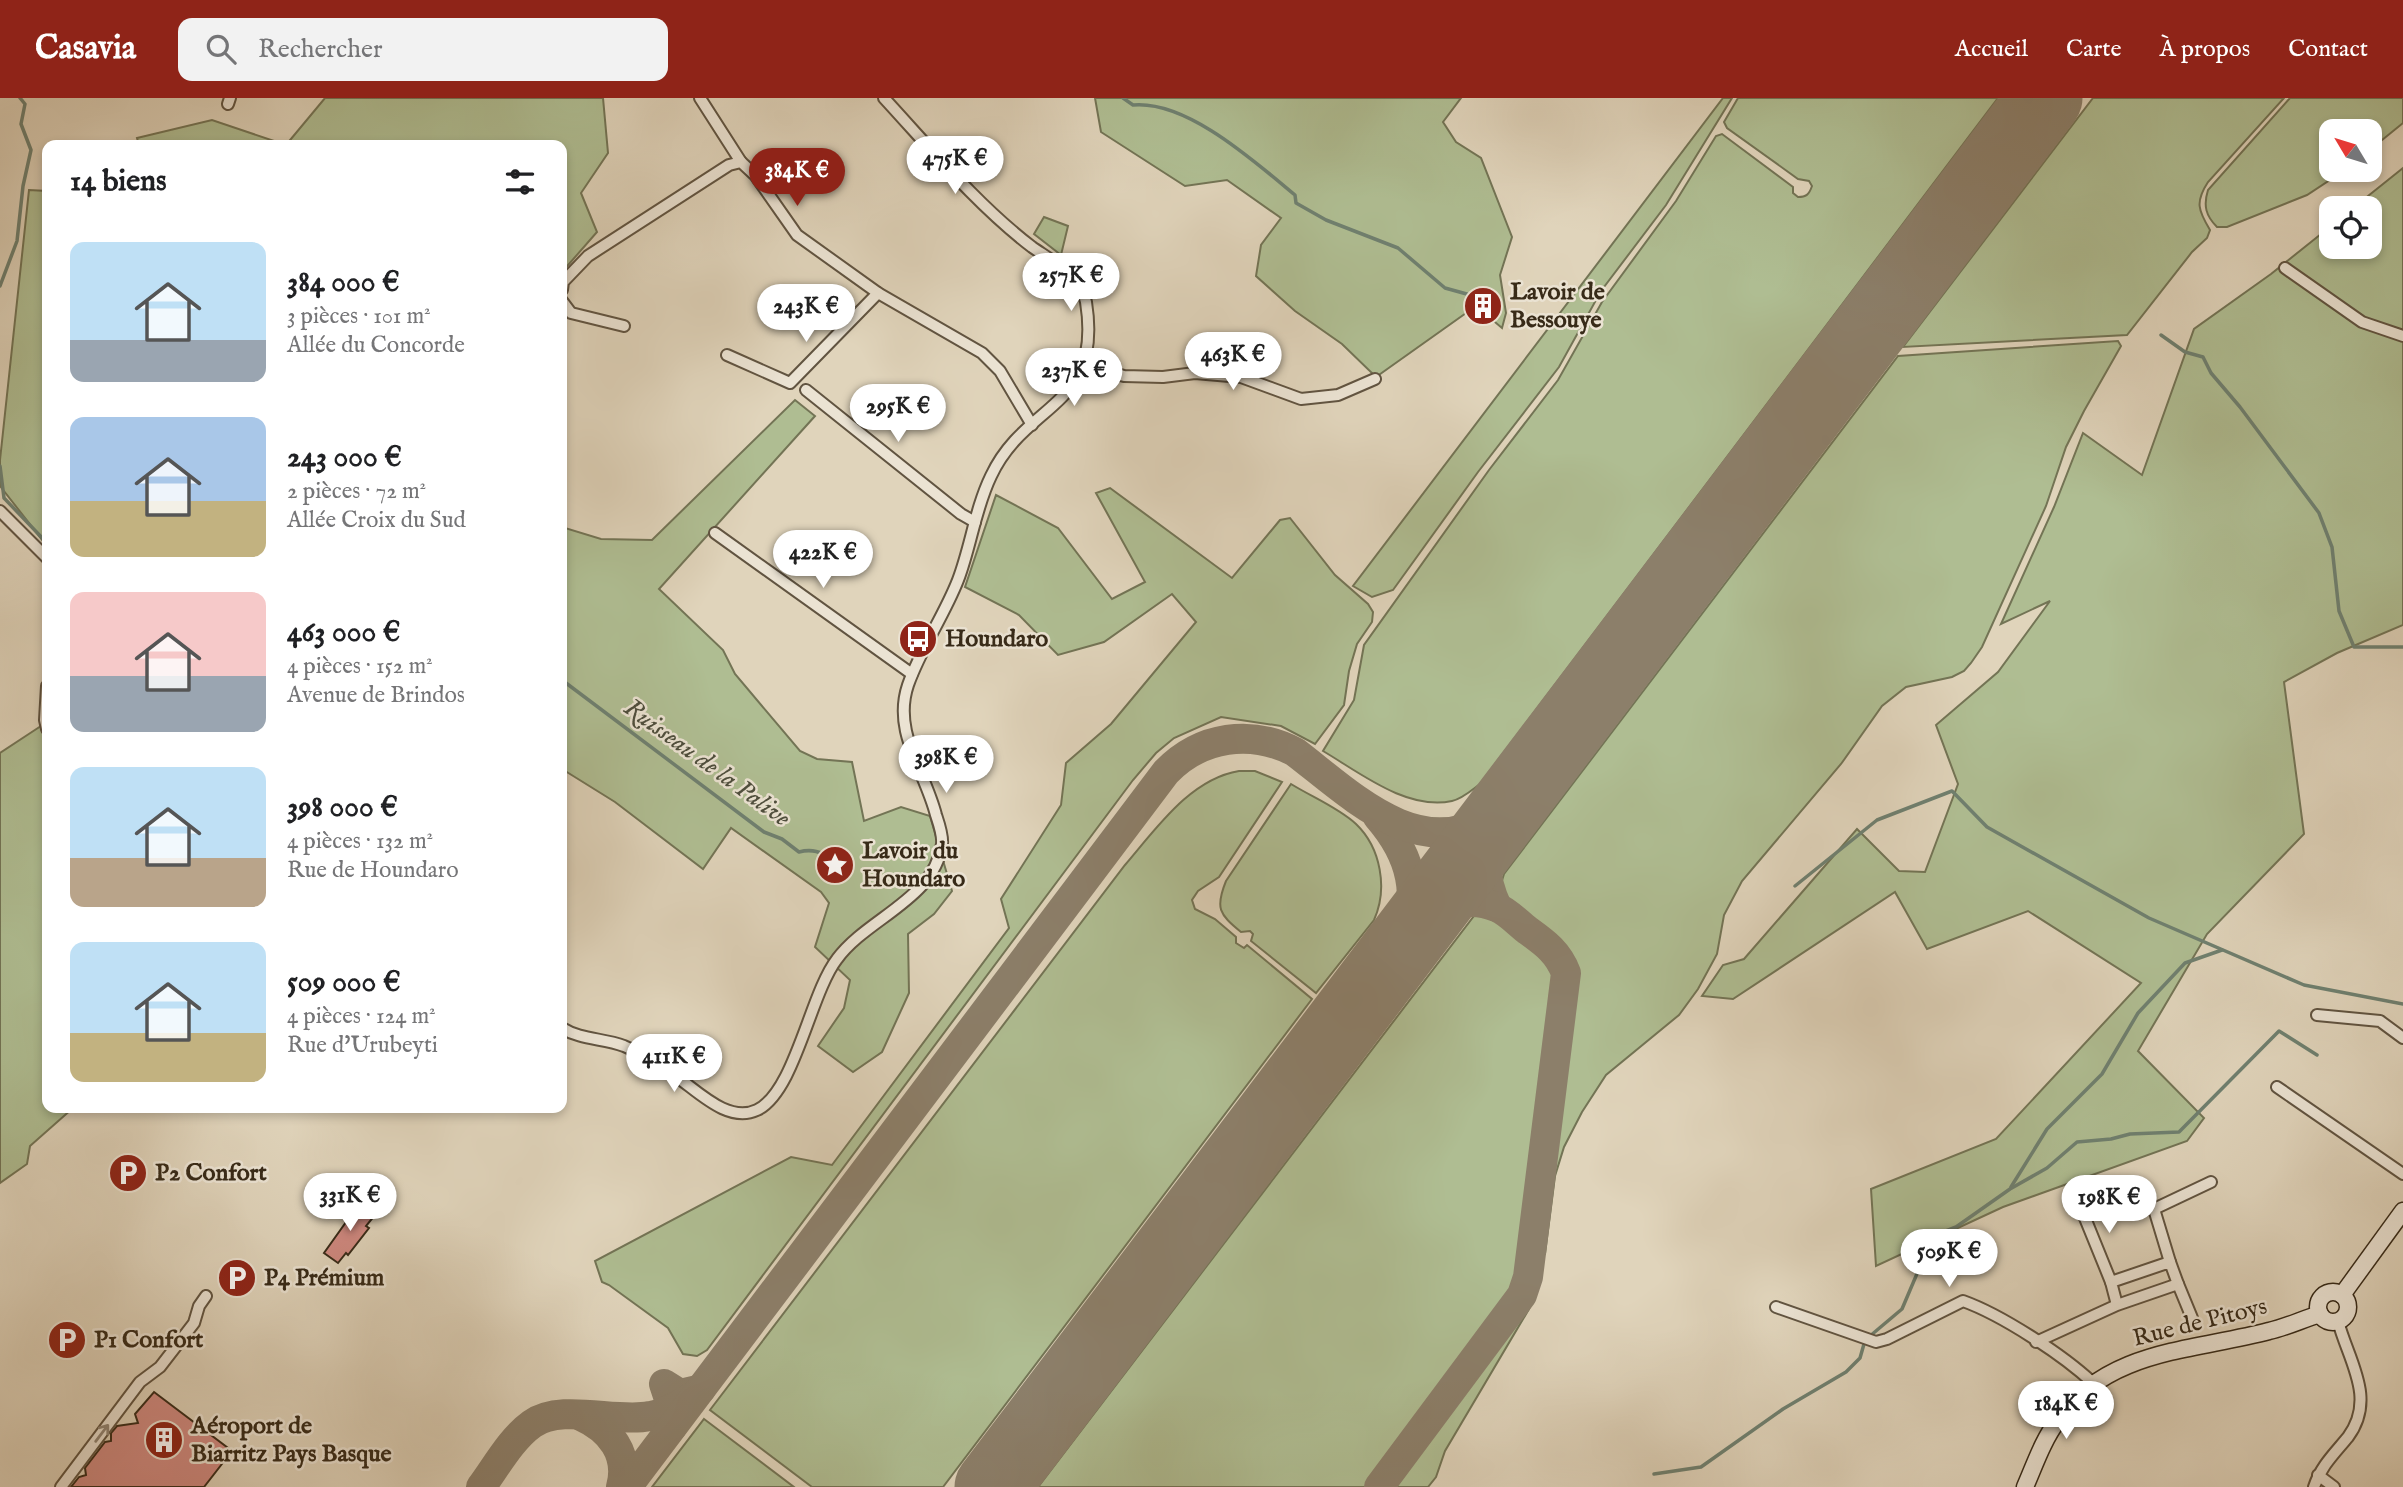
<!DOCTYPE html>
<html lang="fr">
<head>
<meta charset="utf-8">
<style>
  :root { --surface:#fff; --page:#f2f2f2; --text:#202124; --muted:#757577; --accent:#8f2418 }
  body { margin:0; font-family:"IM FELL English",serif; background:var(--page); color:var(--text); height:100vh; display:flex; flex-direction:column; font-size:26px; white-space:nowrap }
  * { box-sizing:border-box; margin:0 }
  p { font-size:23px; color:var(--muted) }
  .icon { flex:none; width:38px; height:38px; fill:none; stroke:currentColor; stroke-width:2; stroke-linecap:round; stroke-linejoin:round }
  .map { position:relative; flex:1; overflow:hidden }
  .details { position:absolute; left:42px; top:42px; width:525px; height:973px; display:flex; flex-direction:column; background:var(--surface); border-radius:14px; box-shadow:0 4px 10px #0003 }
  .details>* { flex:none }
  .needle { width:46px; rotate:308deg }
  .tools { position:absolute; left:2319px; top:21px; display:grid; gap:14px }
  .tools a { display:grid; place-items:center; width:63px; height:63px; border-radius:14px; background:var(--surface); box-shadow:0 4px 10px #0003; font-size:35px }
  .price { position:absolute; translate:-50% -60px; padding:0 16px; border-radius:24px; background:#fff; color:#222; font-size:23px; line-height:46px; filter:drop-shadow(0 2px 4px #0008) }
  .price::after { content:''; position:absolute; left:50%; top:42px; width:21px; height:16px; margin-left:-10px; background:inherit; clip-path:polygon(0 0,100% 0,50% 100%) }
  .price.current { background:var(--accent); color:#fff }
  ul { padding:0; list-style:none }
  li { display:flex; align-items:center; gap:21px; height:175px; padding:0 28px }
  li span { display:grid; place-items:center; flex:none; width:196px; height:140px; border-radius:14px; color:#555 }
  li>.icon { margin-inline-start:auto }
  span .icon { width:84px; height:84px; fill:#fffc; stroke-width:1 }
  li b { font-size:30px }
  h2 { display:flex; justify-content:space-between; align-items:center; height:84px; padding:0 28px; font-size:30px }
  header { display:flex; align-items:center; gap:42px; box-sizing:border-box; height:98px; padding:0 35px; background:var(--accent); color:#fff }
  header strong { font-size:33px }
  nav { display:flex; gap:38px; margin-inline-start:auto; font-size:24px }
  .search { width:490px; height:63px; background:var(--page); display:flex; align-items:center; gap:18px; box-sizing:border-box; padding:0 24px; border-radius:14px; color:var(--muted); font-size:26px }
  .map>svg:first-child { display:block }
</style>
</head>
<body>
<header>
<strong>Casavia</strong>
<div class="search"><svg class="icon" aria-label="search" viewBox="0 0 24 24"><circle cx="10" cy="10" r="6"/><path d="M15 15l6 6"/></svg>Rechercher</div>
<nav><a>Accueil</a><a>Carte</a><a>À propos</a><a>Contact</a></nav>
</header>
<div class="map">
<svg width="2403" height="1389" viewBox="0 0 2403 1389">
  <rect width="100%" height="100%" fill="#e0d4bb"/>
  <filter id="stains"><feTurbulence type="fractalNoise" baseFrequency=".00286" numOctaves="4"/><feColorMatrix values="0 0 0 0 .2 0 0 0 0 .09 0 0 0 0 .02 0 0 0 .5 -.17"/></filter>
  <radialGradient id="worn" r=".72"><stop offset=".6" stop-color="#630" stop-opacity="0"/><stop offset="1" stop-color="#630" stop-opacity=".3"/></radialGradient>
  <!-- green -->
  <g fill="#afbd92" stroke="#737455" stroke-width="2">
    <polygon points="325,0 603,0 608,55 581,95 597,134 562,174 562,47 139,47 137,40 212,22 286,47"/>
    <polygon points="1095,0 1461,0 1443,24 1456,44 1481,60 1512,139 1500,177 1506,215 1502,230 1476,208 1376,279 1342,246 1295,213 1256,178 1261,147 1281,120 1227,82 1185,88 1101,34"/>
    <polygon points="1723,0 1732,0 1666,107 1601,193 1559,269 1478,374 1393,492 1372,499 1353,488"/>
    <path d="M1738 0H1998L1480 686C1472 692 1462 701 1452 703 1407 713 1359 674 1323 653L1354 602 1364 547 1489 372 1558 282 1602 204 1676 103 1716 38 1722 36 1793 89V95L1798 99C1806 99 1809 97 1812 88L1809 83 1798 81 1727 30 1724 24Z"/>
    <path d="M2093 0H2284L2208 84C2195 104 2198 112 2210 132L2207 140 2192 154 2127 237 1903 249Z"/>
    <path d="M2290 0H2403V25L2371 51 2370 33H2342L2331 25 2322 38 2331 45V72H2345L2307 97 2227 129H2217C2206 118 2203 108 2208 92Z"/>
    <polygon points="2403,70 2403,527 2337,555 2284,584 2304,736 2207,836 2138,953 2204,1020 2187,1043 2003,1109 1876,1168 1871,1091 1996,1041 2141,885 2028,813 1927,851 1895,794 1733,901 1702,898 1723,867 1744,861 1857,731 1899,773 1925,774 1958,686 1936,627 1998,574 2050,503 2001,526 2054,409 2083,335 2142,377 2194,231 2271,176 2331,128 2331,149 2370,149 2370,110 2353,110"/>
    <polygon points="29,92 47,93 47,448 0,388 0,362"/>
    <polygon points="1044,119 1068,128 1061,157 1034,136"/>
    <path d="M2118 243 2121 248 2084 313 2066 349 2046 408 1982 549 1971 565 1964 573 1952 579 1906 589 1882 608 1841 666 1742 783 1724 817 1717 856 1698 891 1679 917 1606 977 1582 1014 1564 1049 1555 1078 1545 1156 1536 1163 1572 874C1559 832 1509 827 1499 792L1504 776 1898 258Z"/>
    <polygon points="795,302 815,318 659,491 723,552 735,576 800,653 817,661 852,664 864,723 901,709 930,718 952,793 934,816 908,836 909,895 882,954 853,974 818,948 844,910 850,882 815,849 829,805 821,794 731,730 703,771 615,704 562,671 562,429 601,441 652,442"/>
    <polygon points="1110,390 1232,480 1280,422 1290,420 1335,477 1368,506 1373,514 1372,524 1357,546 1349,573 1344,607 1315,646 1281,628 1221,619 1174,640 1156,655 1133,682 707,1252 697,1258 683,1256 668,1230 609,1187 602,1184 595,1163 791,1059 832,1067 1009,830 1001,801 1061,707 1066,665 1111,626 1196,524 1172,496 1104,544 1058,557 1019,517 965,489 996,397 1058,430 1112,501 1145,484 1096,395"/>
    <polygon points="47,624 47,1010 73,1010 30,1048 27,1066 0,1085 0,655"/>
    <path d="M1239 673H1255L1282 684 1219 779 1198 793 1192 802 1195 811 1215 821 1236 839V845L1244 850 1247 847 1312 901 943 1389H812L710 1312 1125 767C1156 731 1190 681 1239 673Z"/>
    <path d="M1291 686C1312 699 1339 710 1356 726 1381 750 1388 791 1374 822L1316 895 1251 843 1253 836 1250 833 1241 834C1219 816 1215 810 1226 783Z"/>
    <polygon points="1477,814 1492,814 1506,821 1550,856 1559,868 1559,895 1523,1177 1510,1207 1372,1389 1038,1389"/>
    <polygon points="1532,1188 1536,1193 1529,1211 1445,1353 1436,1379 1428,1389 1387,1389 1517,1217"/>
    <polygon points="704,1321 794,1389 652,1389"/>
  </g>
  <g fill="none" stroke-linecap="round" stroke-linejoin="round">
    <!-- stream -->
    <g stroke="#6f8070" stroke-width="3.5">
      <path d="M1123 0 1133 7C1187 2 1255 64 1295 97L1296 105 1326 122 1398 150 1445 190 1474 198 1480 205"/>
      <polyline points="0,188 17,143 23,88 31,52 21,26 25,6 20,0"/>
      <polyline points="2161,237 2185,254 2203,259 2211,275 2240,309 2319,415 2332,449 2339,513 2354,549 2403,549"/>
      <polyline points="0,368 4,400 47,445"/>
      <path d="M562 582 764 734 782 741 799 754C814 750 826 755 835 767"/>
      <polyline points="1795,788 1877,722 1952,693 1987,729 2149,820 2304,887 2403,906"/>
      <polyline points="2011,1089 2047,1031 2102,976 2138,915 2185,865 2222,852"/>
      <polyline points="1870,1238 1902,1211 1933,1138 1956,1129 2010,1091 2047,1070 2077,1044 2111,1041 2130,1036 2179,1034 2279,933 2317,957"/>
      <polyline points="1654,1376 1701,1369 1783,1311 1846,1274 1860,1260 1864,1246"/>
    </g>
    <!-- taxiway -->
    <g stroke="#8c7f6a" stroke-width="30">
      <path d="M1378 719C1411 757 1423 799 1400 847"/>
      <path d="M1497 809C1478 767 1485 746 1509 709"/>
      <path d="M581 1318C610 1331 630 1356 621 1389"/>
      <polyline points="672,1329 674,1316 664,1286 680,1296 701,1291"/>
      <path d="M481 1389C496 1369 511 1341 532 1326 561 1305 616 1325 650 1318 665 1316 678 1308 690 1300"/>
      <path d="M627 1389 1166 674C1201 638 1251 631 1295 654 1349 695 1418 766 1490 719 1501 712 1510 702 1519 694"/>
      <path d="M1379 1389 1522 1197 1528 1179 1566 875C1558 854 1545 845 1527 832 1518 825 1507 813 1496 809 1456 792 1427 820 1403 847"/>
    </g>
    <!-- runway -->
    <polyline stroke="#8c7f6a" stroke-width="75" points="992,1389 2045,0"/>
  </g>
  <!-- building -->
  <g fill="#d18a82" stroke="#372a18" stroke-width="2">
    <polygon points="357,1104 375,1117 366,1128 369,1130 348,1157 346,1155 338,1165 324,1155 351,1117 348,1115"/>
    <polygon points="154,1294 232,1353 204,1389 71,1389 79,1379 86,1377 85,1370 105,1344 111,1343 111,1335 117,1328 138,1325 135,1316"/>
  </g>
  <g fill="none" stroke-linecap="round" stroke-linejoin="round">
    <defs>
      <g id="street">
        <polyline points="700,0 741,64"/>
        <polyline points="228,6 230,0"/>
        <polyline points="2285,170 2362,224 2403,238"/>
        <polyline points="562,192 563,184 588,158 729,67 741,64 755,77 797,137 878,195 982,255 1000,273 1032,327"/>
        <polyline points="562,203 571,215 624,228"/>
        <polyline points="727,257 790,285 878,195"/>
        <polyline points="1084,267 1124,278 1163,279 1195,275 1241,279 1301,301 1338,297 1375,281"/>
        <polyline points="806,292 961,416 975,424"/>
        <polyline points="0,413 47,460"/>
        <polyline points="715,435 912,576"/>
        <polyline points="47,588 45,622 47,631"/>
        <polyline points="2317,917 2380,923 2403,940"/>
        <path d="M562 930C581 942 603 940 624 948 641 955 659 966 674 977 696 991 727 1026 757 1012 795 994 810 896 837 861 867 820 935 801 942 746 943 737 939 726 936 717 925 673 892 634 908 587 921 550 944 518 958 482 971 448 975 411 991 378 1026 303 1103 311 1086 204 1082 179 1052 163 1032 149 977 107 931 51 884 0"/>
        <polyline points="2277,989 2403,1076"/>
        <polyline points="2098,1091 2085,1120 2111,1184"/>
        <polyline points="2170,1164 2154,1111 2211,1084"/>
        <polyline points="2178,1186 2192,1220"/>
        <path d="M1776 1209 1876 1244 1887 1241 1963 1203C2002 1217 2063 1257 2093 1285"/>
        <polyline points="2036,1244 2117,1207 2178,1186 2170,1164 2111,1184 2117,1207"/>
        <polyline points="2318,1377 2334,1389"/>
        <polyline points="61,1389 140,1284 160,1269 194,1225 199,1208 206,1198"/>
        <path d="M2314 1389C2321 1368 2334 1356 2348 1339 2377 1300 2348 1262 2338 1223"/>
      </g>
      <g id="secondary">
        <circle cx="2333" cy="1209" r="15"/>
        <polyline points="2342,1197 2403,1113"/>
        <path d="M2025 1389C2035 1366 2043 1342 2058 1322 2107 1251 2194 1253 2269 1233 2287 1229 2303 1221 2320 1216"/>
      </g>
    </defs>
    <!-- street casing -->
    <use href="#street" stroke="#615441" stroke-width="14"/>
    <!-- secondary casing -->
    <use href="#secondary" stroke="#372a18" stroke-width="19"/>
    <!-- street -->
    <use href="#street" stroke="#ebe3d3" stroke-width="10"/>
    <!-- secondary -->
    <use href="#secondary" stroke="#ebe3d3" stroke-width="16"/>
  </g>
  <!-- one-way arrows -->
  <defs><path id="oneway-shaft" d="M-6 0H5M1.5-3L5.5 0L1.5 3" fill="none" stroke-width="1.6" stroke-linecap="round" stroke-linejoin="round" transform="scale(1.75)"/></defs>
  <use stroke="#918676" href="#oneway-shaft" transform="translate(102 1335) rotate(-53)"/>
  <!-- icons -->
  <defs>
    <symbol id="building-disc" viewBox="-11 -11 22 22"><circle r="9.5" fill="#8f2418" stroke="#ebe3d3"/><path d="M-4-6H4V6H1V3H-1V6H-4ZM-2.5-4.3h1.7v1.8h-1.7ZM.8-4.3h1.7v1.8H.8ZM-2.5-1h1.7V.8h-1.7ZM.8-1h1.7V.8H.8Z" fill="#fff"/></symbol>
    <symbol id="bus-disc" viewBox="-11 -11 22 22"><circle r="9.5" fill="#8f2418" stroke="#ebe3d3"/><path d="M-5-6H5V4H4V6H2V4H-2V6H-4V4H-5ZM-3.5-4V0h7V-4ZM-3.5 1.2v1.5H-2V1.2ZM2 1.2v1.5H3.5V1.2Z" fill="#fff"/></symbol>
    <symbol id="sight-disc" viewBox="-11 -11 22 22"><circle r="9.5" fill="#8f2418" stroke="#ebe3d3"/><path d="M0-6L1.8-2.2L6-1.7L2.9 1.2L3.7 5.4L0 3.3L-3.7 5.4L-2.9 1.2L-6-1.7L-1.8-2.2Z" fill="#fff"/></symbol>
    <symbol id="parking-disc" viewBox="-11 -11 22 22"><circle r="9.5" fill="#8f2418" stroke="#ebe3d3"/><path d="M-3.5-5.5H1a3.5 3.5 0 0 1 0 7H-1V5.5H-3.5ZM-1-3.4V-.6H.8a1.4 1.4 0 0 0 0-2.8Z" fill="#fff"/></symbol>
  </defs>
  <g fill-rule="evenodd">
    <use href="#building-disc" x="1461" y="186" width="44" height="44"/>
    <use href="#bus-disc" x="896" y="519" width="44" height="44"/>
    <use href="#sight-disc" x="813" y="745" width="44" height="44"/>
    <use href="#parking-disc" x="106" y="1053" width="44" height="44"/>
    <use href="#parking-disc" x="215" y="1158" width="44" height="44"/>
    <use href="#parking-disc" x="45" y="1220" width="44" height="44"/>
    <use href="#building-disc" x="142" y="1320" width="44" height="44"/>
  </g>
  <g text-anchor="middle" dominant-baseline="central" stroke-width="5" stroke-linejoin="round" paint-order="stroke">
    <!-- poi labels -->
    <g font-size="24" font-weight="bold" fill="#372a18" stroke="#ebe3d3" text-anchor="start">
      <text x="1510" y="194">Lavoir de<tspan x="1510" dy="28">Bessouye</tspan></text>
      <text x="945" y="541">Houndaro</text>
      <text x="862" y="753">Lavoir du<tspan x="862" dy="28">Houndaro</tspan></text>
      <text x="155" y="1075">P2 Confort</text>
      <text x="264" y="1180">P4 Prémium</text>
      <text x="94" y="1242">P1 Confort</text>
      <text x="191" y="1328">Aéroport de<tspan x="191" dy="28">Biarritz Pays Basque</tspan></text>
    </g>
    <!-- street labels -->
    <g font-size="24" fill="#372a18" stroke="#ebe3d3">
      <text transform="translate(2200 1225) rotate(-14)">Rue de Pitoys</text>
    </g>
    <!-- water labels -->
    <g font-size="26" font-style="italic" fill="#4e4e3d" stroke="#ebe3d3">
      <text transform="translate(707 665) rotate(36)">Ruisseau de la Palive</text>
    </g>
  </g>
  <rect width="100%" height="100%" filter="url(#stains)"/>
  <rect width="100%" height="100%" fill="url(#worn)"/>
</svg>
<div class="tools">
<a><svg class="needle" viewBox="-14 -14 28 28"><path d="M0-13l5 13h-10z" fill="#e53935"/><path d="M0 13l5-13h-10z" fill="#757577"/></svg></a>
<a><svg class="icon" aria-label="locate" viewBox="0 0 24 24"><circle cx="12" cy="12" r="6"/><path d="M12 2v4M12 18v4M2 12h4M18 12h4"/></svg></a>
</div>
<b class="price" style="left:955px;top:98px">475K €</b>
<b class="price current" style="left:797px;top:110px">384K €</b>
<b class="price" style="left:1071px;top:215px">257K €</b>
<b class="price" style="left:806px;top:246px">243K €</b>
<b class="price" style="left:1233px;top:294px">463K €</b>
<b class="price" style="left:1074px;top:310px">237K €</b>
<b class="price" style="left:898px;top:346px">295K €</b>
<b class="price" style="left:823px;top:492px">422K €</b>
<b class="price" style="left:946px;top:697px">398K €</b>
<b class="price" style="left:674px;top:996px">411K €</b>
<b class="price" style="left:350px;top:1135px">331K €</b>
<b class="price" style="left:2109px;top:1137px">198K €</b>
<b class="price" style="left:1949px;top:1191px">509K €</b>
<b class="price" style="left:2066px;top:1343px">184K €</b>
<section class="details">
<h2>14 biens<svg class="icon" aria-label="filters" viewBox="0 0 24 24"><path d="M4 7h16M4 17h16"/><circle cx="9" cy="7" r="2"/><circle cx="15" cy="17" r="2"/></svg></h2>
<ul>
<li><span style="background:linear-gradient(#bfe0f5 70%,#9aa5b1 0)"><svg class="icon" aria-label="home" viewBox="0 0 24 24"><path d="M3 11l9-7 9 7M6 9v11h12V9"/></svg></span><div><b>384 000 €</b><p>3 pièces · 101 m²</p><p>Allée du Concorde</p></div></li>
<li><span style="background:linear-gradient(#a9c7e8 60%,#c2b280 0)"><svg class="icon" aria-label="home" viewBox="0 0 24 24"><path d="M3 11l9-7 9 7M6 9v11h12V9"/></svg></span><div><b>243 000 €</b><p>2 pièces · 72 m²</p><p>Allée Croix du Sud</p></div></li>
<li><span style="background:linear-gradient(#f6c9c9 60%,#9aa5b1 0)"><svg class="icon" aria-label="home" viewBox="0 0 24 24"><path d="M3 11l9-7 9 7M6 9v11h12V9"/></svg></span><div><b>463 000 €</b><p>4 pièces · 152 m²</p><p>Avenue de Brindos</p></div></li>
<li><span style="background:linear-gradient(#bfe0f5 65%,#b9a48a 0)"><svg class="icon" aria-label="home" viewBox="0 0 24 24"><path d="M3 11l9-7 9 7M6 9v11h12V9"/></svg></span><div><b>398 000 €</b><p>4 pièces · 132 m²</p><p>Rue de Houndaro</p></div></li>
<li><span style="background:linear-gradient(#bfe0f5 65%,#c2b280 0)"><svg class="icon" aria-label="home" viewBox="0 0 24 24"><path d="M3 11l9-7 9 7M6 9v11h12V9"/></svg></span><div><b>509 000 €</b><p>4 pièces · 124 m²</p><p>Rue d'Urubeyti</p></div></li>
</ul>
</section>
</div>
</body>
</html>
